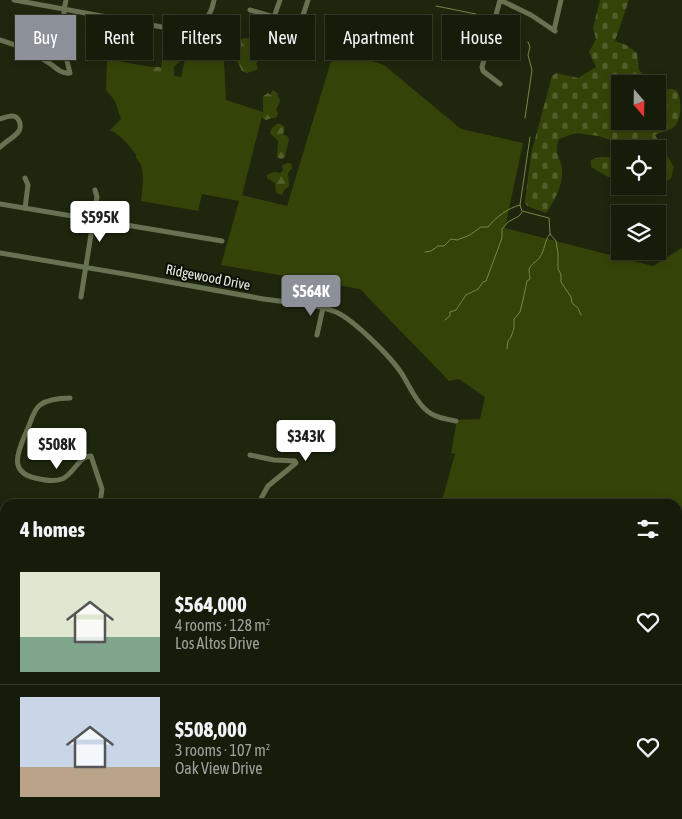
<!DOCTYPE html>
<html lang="en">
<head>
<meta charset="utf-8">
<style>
  :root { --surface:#161c0a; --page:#232918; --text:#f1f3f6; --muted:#9ea19c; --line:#353a2b; --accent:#8c9099 }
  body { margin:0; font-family:"Asap Condensed",sans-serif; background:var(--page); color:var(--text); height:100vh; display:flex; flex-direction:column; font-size:19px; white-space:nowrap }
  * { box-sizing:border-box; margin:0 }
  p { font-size:16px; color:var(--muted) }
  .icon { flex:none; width:28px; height:28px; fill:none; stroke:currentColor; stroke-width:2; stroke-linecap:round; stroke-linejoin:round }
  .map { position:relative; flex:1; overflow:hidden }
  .side { position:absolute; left:0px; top:499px; width:682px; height:321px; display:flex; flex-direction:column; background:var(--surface); border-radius:15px 15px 0 0; box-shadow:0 2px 8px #0003,0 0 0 1px var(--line) }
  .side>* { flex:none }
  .banner { position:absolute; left:15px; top:15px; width:652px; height:45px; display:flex; gap:10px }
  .needle { width:32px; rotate:160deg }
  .buttons { position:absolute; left:611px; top:75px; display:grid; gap:10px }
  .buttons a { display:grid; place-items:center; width:55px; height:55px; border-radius:0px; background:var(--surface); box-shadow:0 2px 8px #0003,0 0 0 1px var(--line); font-size:25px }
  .price { position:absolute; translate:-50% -42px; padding:0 11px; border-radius:5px; background:#fff; color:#222; font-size:16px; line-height:32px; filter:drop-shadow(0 1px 2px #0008) }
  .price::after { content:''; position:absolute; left:50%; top:30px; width:15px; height:11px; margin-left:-8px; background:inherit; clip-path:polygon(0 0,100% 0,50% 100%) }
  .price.current { background:var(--accent); color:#fff }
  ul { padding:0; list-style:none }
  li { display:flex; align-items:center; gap:15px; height:125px; padding:0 20px }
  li+li { border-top:1px solid var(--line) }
  li span { display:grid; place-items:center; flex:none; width:140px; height:100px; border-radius:0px; color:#555 }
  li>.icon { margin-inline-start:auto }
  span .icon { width:60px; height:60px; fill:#fffc; stroke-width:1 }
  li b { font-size:21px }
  h2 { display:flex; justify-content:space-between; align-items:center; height:60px; padding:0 20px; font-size:21px }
  .tag { padding:0 18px; border-radius:0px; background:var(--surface); box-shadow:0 2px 8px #0003,0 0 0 1px var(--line); font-size:18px; line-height:45px }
  .tag.current { background:var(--accent); color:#fff }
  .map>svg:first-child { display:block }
</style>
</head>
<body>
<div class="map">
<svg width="682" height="819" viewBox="0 0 682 819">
  <defs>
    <pattern id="forest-firs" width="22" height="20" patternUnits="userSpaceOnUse" patternTransform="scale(1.25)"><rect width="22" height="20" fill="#344408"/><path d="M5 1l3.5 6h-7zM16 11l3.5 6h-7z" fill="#515f2c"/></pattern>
    <pattern id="cemetery-stones" width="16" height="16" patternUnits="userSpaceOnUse" patternTransform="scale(1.25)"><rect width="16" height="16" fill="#344408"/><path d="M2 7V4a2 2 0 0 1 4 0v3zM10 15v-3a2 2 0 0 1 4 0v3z" fill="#515f2c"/></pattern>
  </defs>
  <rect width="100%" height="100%" fill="#1e260d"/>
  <!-- forest -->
  <g fill="url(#forest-firs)">
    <polygon points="245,38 258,40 265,47 262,57 256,63 258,69 247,73 242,71 235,57 239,39"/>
    <path d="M168 41C177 42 202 41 208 43V48L181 60 174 67V78L143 167 136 158V149L151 67H161L163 55 169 47Z"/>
    <polygon points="273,90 277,93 280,101 276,110 278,113 277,117 266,120 260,117 259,114 263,112 263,96 268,93 270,95"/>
    <polygon points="277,124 281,124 285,127 283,134 287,136 289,139 285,157 281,159 277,157 278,141 270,133 272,128"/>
    <polygon points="288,163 292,164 292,168 288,173 289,186 284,190 282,195 276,193 275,183 267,178 267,175 274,172 280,173 283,170 282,165"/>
  </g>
  <!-- cemetery -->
  <g fill="url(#cemetery-stones)">
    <path d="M600 0H629L615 41 626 45 637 53 639 70 653 84H620V121H658V90C664 90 672 87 677 91 682 99 682 120 674 127 669 131 661 132 655 135L674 167 671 178 663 184 658 182V149H622V143L598 136 575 133 559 139C554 154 560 155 562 169 564 182 554 203 546 213L527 206 525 202 531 154 552 76 556 73 578 78 596 67 589 52 596 39 593 28Z"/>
    <path d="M620 155V175L608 177 591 167V160C604 154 608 160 620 155Z"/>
  </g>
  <!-- green -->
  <path fill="#344408" d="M223 40 226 100 263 112 242 195 287 206 335 48 384 65 461 129 523 143 505 228 653 266 682 248V727H678V504H441L455 454 451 453 457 420 480 419 485 397 459 379 449 381 360 289 221 265 239 201 202 194 198 211 141 201C142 191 144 179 142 169 141 157 122 135 110 130L121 119 115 101 106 90 107 61 112 60 151 67V72L181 77 187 50 193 53Z"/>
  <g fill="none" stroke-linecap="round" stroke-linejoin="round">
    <!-- stream -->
    <g stroke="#768843" stroke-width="1">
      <polyline points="436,6 476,14"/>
      <polyline points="525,118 532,70 528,55 530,47 528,42"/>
      <polyline points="530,137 520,205 522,211 549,218 550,234 556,241 558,253 558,269 561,274 561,282 571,297 572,303 578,308 581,315"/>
      <path d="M425 252 431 251 438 246H444L451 239 457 240 470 235 481 227H488C496 217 508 208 520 205"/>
      <polyline points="445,320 450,316 450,312 456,310 466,295 478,289 483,282 486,281 502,238 502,229 508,222 519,216 522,212"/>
      <path d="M507 349 508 341 511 337 514 328V319L520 312 523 300 527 281 530 279C530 276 529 273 529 270 530 264 537 262 540 257 545 250 544 241 550 234"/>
    </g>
    <!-- minor -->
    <g stroke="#677252" stroke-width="5">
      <path d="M14 0 173 29C196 28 210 24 214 0"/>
      <polyline points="250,10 274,17 280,0"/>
      <polyline points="554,30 561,0"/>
      <polyline points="298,31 308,0"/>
      <path d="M0 40C20 46 35 53 52 65 57 69 62 74 70 73L64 49V10L66 0"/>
      <polyline points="500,84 483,71 482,67 500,0 531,15 555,31"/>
      <path d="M0 119C3 118 8 116 12 116 19 116 22 125 19 131 15 137 5 142 0 147"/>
      <polyline points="0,204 222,241"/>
      <polyline points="25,208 28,185 25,178"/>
      <path d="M0 253C86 267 172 282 258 298 283 303 312 302 336 312 354 320 391 357 402 374 409 385 415 400 425 409 433 417 445 419 456 421"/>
      <polyline points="81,297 97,197 95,190"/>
      <polyline points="317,335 328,285"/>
      <path d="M70 398C61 398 48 399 40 405 34 409 31 421 28 428 21 446 5 471 35 478 43 480 54 482 62 479 73 475 79 456 91 456L102 489 100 504"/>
      <polyline points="250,455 274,460 295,461 296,463 268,486 258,504"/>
      <polyline points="0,543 5,543"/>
      <polyline points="0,652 5,653"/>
      <polyline points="678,759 682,759"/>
      <polyline points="134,815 135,819"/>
      <polyline points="268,815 271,819"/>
      <polyline points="440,818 441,819"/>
      <polyline points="43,819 45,815"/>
      <polyline points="384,819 385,815"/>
      <polyline points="508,819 512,815"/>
    </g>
    <!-- major -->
    <g stroke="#acc480" stroke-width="6">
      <polyline points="0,783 5,787"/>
      <polyline points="33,815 36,819"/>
    </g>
    <!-- rail -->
    <g stroke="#a6ad9b" stroke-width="1">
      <polyline points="0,802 5,807"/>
      <polyline points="13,815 17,819"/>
    </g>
  </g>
  <g text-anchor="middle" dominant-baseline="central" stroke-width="4" stroke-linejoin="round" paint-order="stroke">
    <!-- street labels -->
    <g font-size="14" fill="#e7edde" stroke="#0a0d04">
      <text transform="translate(208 277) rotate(11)">Ridgewood Drive</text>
    </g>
  </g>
</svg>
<div class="buttons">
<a><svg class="needle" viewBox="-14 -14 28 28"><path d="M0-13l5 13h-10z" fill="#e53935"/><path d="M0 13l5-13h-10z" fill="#9ea19c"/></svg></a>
<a><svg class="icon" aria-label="locate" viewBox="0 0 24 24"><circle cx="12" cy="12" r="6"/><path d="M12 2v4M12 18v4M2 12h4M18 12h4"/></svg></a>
<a><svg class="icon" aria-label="layers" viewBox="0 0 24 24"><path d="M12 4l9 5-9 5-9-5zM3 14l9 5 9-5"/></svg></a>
</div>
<b class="price" style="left:100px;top:243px">$595K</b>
<b class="price current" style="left:311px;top:317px">$564K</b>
<b class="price" style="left:306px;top:462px">$343K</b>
<b class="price" style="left:57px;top:470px">$508K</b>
<div class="banner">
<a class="tag current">Buy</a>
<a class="tag">Rent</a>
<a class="tag">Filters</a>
<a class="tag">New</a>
<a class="tag">Apartment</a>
<a class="tag">House</a>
</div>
<section class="side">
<h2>4 homes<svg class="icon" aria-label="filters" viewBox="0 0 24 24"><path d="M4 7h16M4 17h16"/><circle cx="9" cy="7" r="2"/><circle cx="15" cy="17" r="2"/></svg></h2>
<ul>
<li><span style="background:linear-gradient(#dfe7d0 65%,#7fa58c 0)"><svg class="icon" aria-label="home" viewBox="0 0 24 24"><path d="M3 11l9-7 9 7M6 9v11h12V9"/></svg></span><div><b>$564,000</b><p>4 rooms · 128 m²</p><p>Los Altos Drive</p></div><svg class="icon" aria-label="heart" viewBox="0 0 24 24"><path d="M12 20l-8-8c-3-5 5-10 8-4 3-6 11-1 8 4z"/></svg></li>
<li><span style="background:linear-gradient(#c9d6e8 70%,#b9a48a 0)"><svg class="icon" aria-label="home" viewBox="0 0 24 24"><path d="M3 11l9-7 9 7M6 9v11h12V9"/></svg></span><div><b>$508,000</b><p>3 rooms · 107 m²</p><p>Oak View Drive</p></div><svg class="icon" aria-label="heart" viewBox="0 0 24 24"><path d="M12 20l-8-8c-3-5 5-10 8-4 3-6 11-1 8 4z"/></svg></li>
</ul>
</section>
</div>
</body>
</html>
